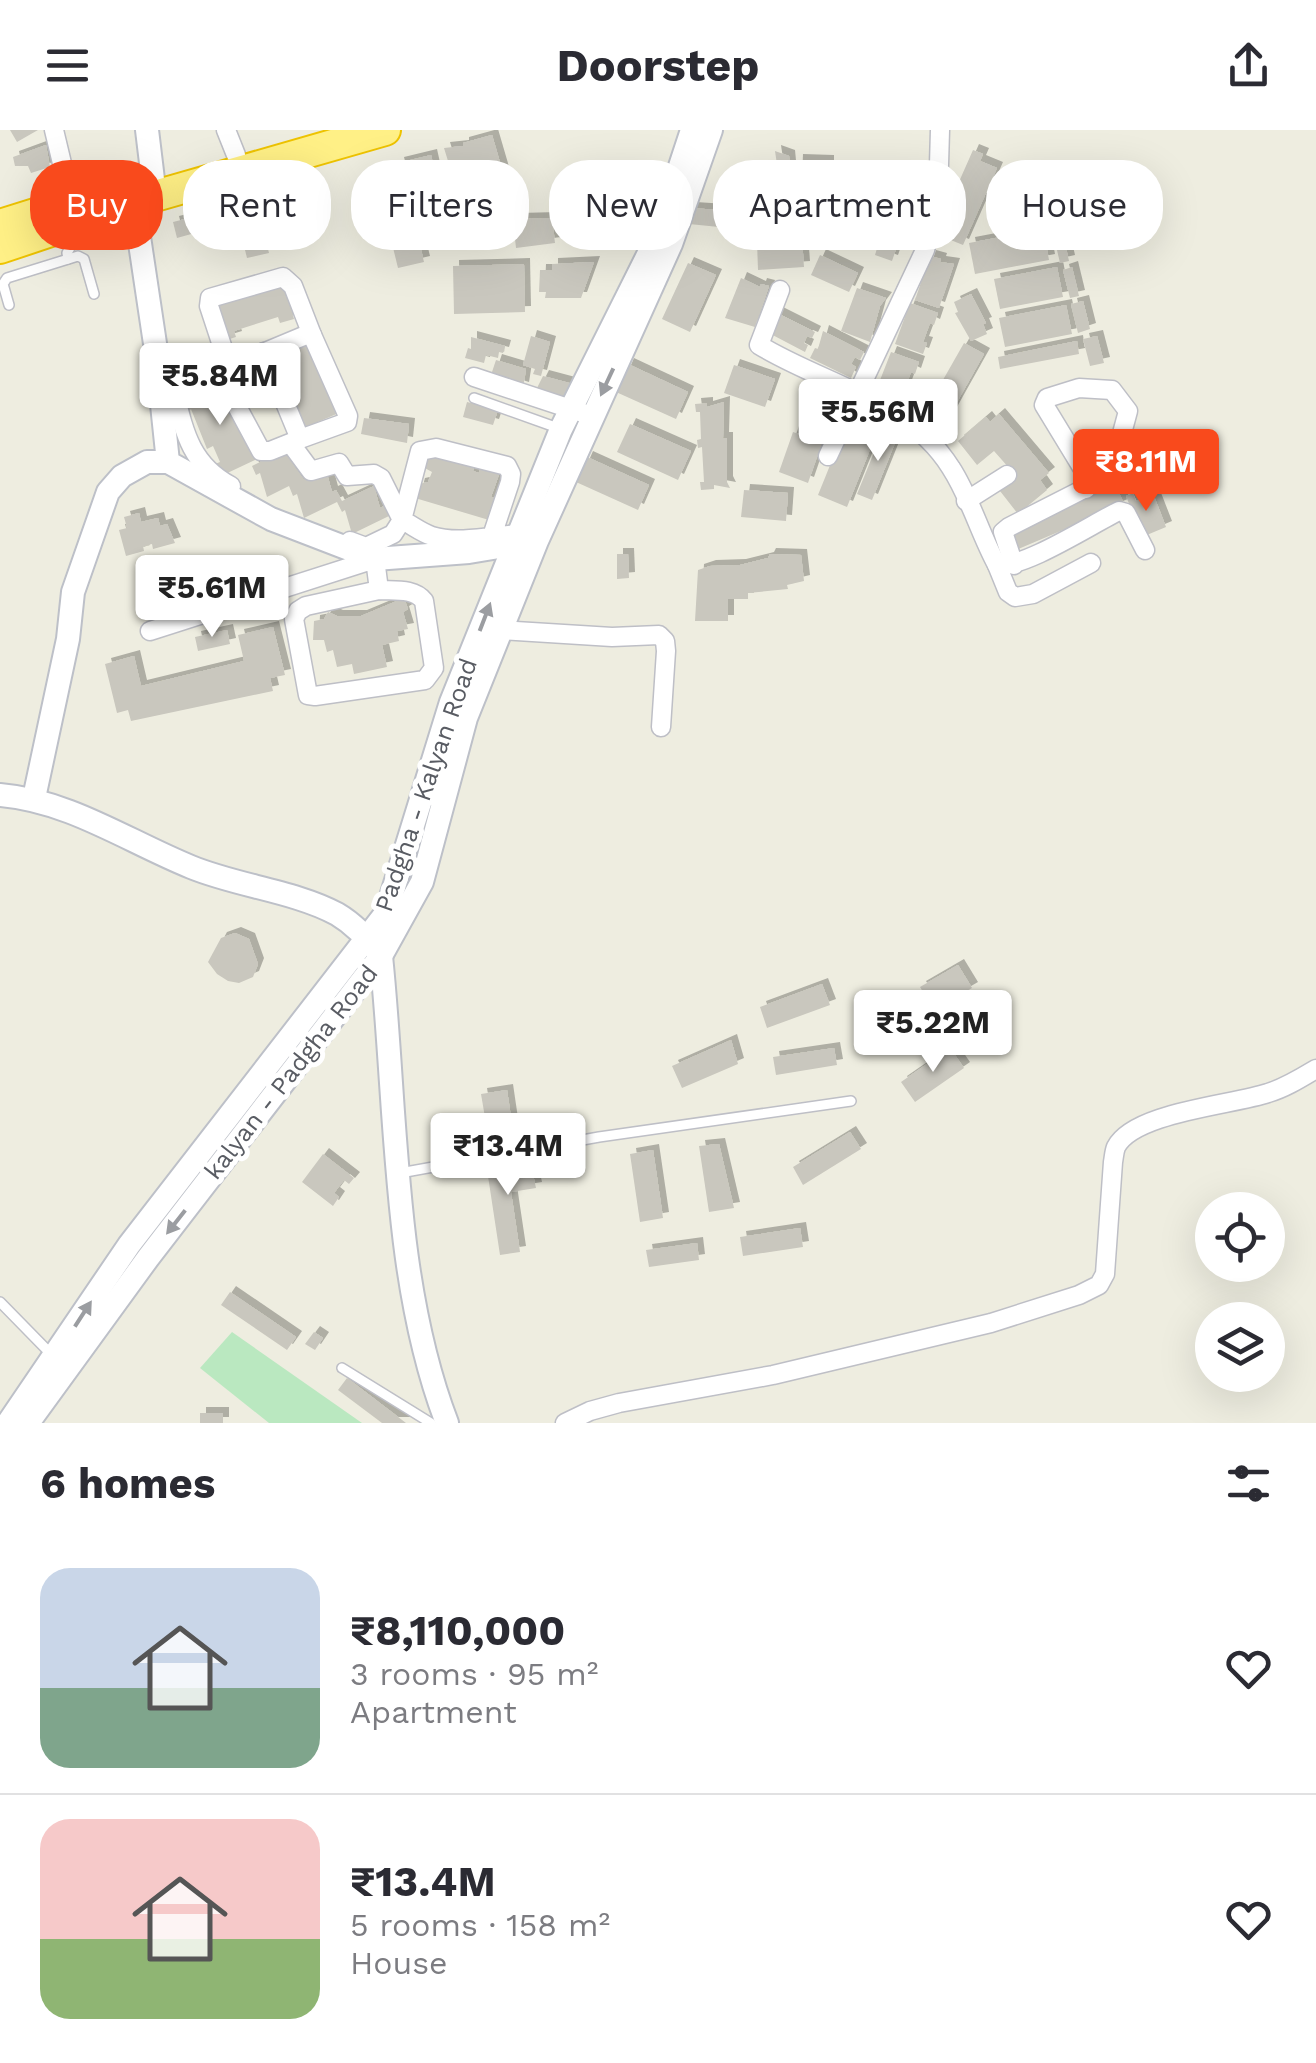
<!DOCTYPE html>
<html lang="en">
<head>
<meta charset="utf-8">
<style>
  :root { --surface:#fff; --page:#f2f2f3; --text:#2b2b33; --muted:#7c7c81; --line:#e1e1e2; --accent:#f94a1c }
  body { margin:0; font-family:"Work Sans",sans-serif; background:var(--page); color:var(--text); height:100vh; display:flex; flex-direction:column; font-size:38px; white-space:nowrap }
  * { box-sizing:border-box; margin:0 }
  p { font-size:32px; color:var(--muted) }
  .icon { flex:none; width:55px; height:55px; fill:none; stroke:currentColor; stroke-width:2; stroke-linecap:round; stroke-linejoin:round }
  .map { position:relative; height:1293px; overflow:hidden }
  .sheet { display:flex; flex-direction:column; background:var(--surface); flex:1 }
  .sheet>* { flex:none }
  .guide { position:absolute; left:30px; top:30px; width:1258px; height:90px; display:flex; gap:20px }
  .fabs { position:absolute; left:1195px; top:1062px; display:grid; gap:20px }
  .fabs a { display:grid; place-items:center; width:90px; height:90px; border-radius:50%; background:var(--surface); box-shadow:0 10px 40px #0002; font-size:50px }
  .price { position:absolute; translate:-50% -85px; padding:0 22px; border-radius:10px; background:#fff; color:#222; font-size:32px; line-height:65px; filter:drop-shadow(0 2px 5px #0008) }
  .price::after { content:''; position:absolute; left:50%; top:60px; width:30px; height:22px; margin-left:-15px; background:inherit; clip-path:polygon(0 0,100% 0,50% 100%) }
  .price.selected { background:var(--accent); color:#fff }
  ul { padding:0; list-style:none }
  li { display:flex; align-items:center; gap:30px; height:250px; padding:0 40px }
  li+li { border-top:2px solid var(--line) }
  li span { display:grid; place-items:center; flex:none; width:280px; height:200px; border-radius:30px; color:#555 }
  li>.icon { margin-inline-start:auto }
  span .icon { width:120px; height:120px; fill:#fffc; stroke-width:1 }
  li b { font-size:42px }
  h2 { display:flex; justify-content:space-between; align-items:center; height:120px; padding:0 40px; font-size:42px }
  .chip { padding:0 35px; border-radius:40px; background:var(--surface); box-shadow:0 10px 40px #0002; font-size:35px; line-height:90px }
  .chip.selected { background:var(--accent); color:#fff }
  header { display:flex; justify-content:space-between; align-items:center; height:130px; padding:0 40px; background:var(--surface); font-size:45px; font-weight:700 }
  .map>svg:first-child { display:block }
</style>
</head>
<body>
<header><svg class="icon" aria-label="menu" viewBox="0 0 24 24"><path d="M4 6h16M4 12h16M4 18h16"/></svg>Doorstep<svg class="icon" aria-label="share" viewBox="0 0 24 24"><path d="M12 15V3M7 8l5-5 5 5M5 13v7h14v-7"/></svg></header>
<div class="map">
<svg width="1316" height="1293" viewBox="0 0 1316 1293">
  <defs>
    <filter id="shadow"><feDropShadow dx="6" dy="-6" stdDeviation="0" flood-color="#0004"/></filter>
  </defs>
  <rect width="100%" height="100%" fill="#eeede0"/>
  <!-- green -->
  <polygon fill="#bae8c0" points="232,1202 362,1293 269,1293 200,1238"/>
  <!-- building -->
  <g fill="#c9c7be" filter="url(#shadow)">
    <polygon points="10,0 38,0 17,12"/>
    <polygon points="492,5 504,46 482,52 480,45 458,51 455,42 452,44 444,18 463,16 463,13"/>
    <polygon points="46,15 50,37 31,43 28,36 15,36 13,27"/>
    <polygon points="973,20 983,24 980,31 997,38 963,115 936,104"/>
    <polygon points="775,21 789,26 791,47 779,48"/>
    <polygon points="431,25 439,61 407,68 398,33"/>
    <polygon points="797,30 828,31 828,54 796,54"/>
    <polygon points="849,67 876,76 872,85 888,91 892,79 908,84 892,131 875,125 878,115 835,104 841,84 845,86"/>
    <polygon points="226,78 233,101 212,107 206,84"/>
    <polygon points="690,78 720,80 719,97 689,94"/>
    <polygon points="197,86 202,101 177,108 173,92"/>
    <polygon points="552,88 555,113 516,118 513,89"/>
    <polygon points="414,91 424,132 398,138 388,97"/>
    <polygon points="263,93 267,107 245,113 241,99"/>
    <polygon points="1043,99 1049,130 975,144 969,113"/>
    <polygon points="1063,105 1069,131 1060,133 1054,107"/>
    <polygon points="802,110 804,137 758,140 757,112"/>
    <polygon points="266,111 269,123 247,128 244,116"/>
    <polygon points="820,125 858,143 849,162 811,145"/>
    <polygon points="930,126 941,129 940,132 954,134 939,178 915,170"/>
    <polygon points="594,132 581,168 545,168 546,162 539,162 540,140 552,140 552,134"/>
    <polygon points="688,133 716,145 690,202 662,189"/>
    <polygon points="524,134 525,182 454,184 453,136"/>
    <polygon points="1057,137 1063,167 1000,179 994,149"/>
    <polygon points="1072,137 1079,166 1070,168 1063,140"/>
    <polygon points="741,148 760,157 761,154 769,156 755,197 725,188"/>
    <polygon points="282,151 294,189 280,193 278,187 234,201 236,207 223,211 211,173"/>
    <polygon points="857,158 886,168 880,176 870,212 841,201"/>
    <polygon points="971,164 986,193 983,194 987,204 971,211 955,183 958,182 954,172"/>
    <polygon points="1083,171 1090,199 1078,203 1071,174"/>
    <polygon points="910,173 938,183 934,195 930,193 923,212 927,213 923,224 895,214"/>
    <polygon points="1066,175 1072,204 1005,217 999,188"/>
    <polygon points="775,182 815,202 812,208 807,206 804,213 808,215 805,222 765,201"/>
    <polygon points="823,201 864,222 860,230 855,227 851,234 856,237 851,248 810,228 815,218 818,219"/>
    <polygon points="531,206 550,212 541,246 533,244 535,239 523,235"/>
    <polygon points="1097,206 1104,233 1090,236 1083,209"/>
    <polygon points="471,207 505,216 503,223 499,222 498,228 486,225 484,233 465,228 468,218 471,219"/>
    <polygon points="311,209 341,282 304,298 274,224"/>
    <polygon points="1077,211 1079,224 1000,239 998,227"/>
    <polygon points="964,213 984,224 947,290 927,278"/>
    <polygon points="891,222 919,232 915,244 911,242 904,261 907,262 903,273 875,263"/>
    <polygon points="496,230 526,239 523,258 490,248"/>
    <polygon points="628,234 688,262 676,289 616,262"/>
    <polygon points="734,235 775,249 765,277 724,263"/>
    <polygon points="543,246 573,254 571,260 567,259 565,267 569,268 534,264"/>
    <polygon points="219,250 225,263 220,265 229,282 233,280 244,302 240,303 257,329 221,346 215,334 220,332 213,316 207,319 191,279 189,281 183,268"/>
    <polygon points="467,272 498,280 493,295 463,287"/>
    <polygon points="724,272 723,308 727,308 727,352 730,358 714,355 714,359 701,360 700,352 704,352 702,317 698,318 697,310 701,309 700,282 696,282 695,274 707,273 707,277"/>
    <polygon points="852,281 881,292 847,377 818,365"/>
    <polygon points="999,284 1049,343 1040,350 1047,360 1018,384 1000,361 1017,347 994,321 977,335 958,311 986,287 990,292"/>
    <polygon points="364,288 409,294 407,313 361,304"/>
    <polygon points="630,294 691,321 678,350 617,322"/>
    <polygon points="884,298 899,303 872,370 857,364"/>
    <polygon points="793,302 822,312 808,353 779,342"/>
    <polygon points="288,318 293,327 289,329 304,350 326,340 332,362 336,360 342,371 374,356 380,378 384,376 389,386 352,404 345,380 342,382 337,372 304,388 297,364 293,366 289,356 267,367 260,343 256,345 252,336"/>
    <polygon points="426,322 475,333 473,341 479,343 481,335 501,339 491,367 494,368 489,390 415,368 419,354 428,352 432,342 423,337"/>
    <polygon points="587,327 649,355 638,380 576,352"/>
    <polygon points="1114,351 1124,374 1016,420 1010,402"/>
    <polygon points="744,360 788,363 786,391 741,387"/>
    <polygon points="1152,361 1166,397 1142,407 1126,366 1133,363 1136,371 1142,369 1141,365"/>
    <polygon points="139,383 141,392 158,388 160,396 167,394 175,413 153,419 152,414 143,416 144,421 126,426 119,400 127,398 124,387"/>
    <polygon points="617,424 628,424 629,448 617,449"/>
    <polygon points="770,424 801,425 804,451 787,455 788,459 748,463 748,469 728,469 728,491 695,491 698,440 710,436 740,435 768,428"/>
    <polygon points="404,468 408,479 403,482 408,499 397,501 399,511 382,515 387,537 354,544 352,534 337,537 333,520 327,522 324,510 313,510 314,491 324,489 328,482 337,486 361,486"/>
    <polygon points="273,497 285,545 270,548 273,561 131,591 128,580 117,583 105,534 134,526 141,556 244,531 238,505"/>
    <polygon points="227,500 230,514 198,521 195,507"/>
    <polygon points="235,803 249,809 258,834 253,847 239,853 228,851 217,844 208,832 221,808"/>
    <polygon points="958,835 972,858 934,880 920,857"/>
    <polygon points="822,854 830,875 767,898 760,877"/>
    <polygon points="731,910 738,934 682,958 672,936"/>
    <polygon points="834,918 837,935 776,945 773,927"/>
    <polygon points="950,918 964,938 915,972 901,952"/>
    <polygon points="507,960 513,1001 488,1005 481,964"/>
    <polygon points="850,1002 861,1019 803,1055 793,1037"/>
    <polygon points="719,1014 734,1078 709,1082 699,1016"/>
    <polygon points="653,1020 663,1088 640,1092 630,1024"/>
    <polygon points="323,1024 354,1048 349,1054 344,1050 334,1063 339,1067 333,1076 302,1052"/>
    <polygon points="529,1026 536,1058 511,1062 520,1122 500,1125 486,1033"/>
    <polygon points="800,1098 803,1117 743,1126 740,1107"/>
    <polygon points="697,1113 699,1130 649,1137 646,1120"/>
    <polygon points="230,1162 296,1207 287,1220 221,1175"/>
    <polygon points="314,1202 323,1208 315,1220 305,1214"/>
    <polygon points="347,1248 406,1293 382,1293 338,1260"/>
    <rect x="200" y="1283" width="23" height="10"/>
  </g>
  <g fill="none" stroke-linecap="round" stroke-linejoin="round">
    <defs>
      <g id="lane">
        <polyline points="68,129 67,123 80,100"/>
        <polyline points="9,175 3,154 7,148 78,126 84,129 94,164"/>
        <polyline points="474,268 558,298"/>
        <polyline points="400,1043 599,1007 851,971"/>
        <polyline points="0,1172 50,1223"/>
        <polyline points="342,1238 431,1293"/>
      </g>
      <g id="street">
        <polyline points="54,0 71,71"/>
        <polyline points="226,0 236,25"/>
        <path d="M780 160 759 215C824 255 908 269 951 338 970 367 980 404 997 435 1023 439 1092 394 1119 381L1126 383 1145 420"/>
        <polyline points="229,237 209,176 210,168 283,147 293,156 312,205"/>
        <polyline points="218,241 261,321 270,321 300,309 264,222"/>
        <polyline points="474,247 592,286"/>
        <polyline points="164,260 174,260 306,205 312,205 348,286 347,292 300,309"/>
        <path d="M174 260C184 301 190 334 231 356"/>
        <polyline points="291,314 311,341 339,333 347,346 374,344 381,348 402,390 393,404 366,417 350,411"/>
        <polyline points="828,326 925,120 938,69 940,0"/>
        <polyline points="1086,359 1086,344 1044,275 1047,268 1079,258 1112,260 1128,281 1117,322 1086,344"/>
        <polyline points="966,371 1007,345"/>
        <path d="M492 406 510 352 511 344 507 336 436 318 420 321 402 390C412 395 422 403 432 406 457 414 492 406 518 404"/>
        <polyline points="997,435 1008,462 1015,467 1033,464 1091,433"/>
        <polyline points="1014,435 1003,402 1009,397 1121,340"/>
        <path d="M379 460C395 461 414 458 424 471L434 538 425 550 315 566 308 565 294 489 298 481 306 476Z"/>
        <polyline points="500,500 612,507 659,505 665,511 666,521 661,597"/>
        <polyline points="150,501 375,429 379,460"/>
        <path d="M565 1293 590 1281 619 1273 773 1245 991 1193 1079 1165 1099 1155 1105 1144 1113 1032C1114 1027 1114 1022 1116 1017 1134 982 1233 975 1268 963 1285 958 1301 948 1316 939"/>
      </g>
      <g id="secondary">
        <polyline points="147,0 155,66"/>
        <polyline points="132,60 157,227 168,332 271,389 375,429 469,422 523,413"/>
        <path d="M0 665C70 671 127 711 191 737 237 756 294 761 337 784 354 794 369 810 381 826 397 978 392 1150 447 1293"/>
        <polyline points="34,668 68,509 73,462 108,362 122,346 147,332 168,332"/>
        <polyline points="8,1293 129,1115 386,783 451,572 561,299 656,109 692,0"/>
        <polyline points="28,1293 148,1128 381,826 422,752 466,588 537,411 671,114 711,0"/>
      </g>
      <g id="highway">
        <polyline points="0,95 134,53"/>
        <polyline points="0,118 155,66 385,0"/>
      </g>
    </defs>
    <!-- lane casing -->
    <use href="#lane" stroke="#bebfc6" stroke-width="12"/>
    <!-- street casing -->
    <use href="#street" stroke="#bebfc6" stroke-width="21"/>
    <!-- secondary casing -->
    <use href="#secondary" stroke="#bdc0c8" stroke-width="26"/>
    <!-- highway casing -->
    <use href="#highway" stroke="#eec300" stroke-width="34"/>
    <!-- lane -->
    <use href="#lane" stroke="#fff" stroke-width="9"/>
    <!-- street -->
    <use href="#street" stroke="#fff" stroke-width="18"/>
    <!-- secondary -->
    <use href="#secondary" stroke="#fff" stroke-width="22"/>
    <!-- highway -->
    <use href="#highway" stroke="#fff086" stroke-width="30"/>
  </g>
  <!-- one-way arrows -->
  <defs><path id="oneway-solid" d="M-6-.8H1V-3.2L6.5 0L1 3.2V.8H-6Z" transform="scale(2.5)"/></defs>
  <g fill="#9b9da1">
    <use href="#oneway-solid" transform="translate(607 252) rotate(115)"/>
    <use href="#oneway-solid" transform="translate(485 487) rotate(-69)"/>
    <use href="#oneway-solid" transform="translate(176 1092) rotate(128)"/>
    <use href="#oneway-solid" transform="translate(83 1184) rotate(-57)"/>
  </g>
  <g text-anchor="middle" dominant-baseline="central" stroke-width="10" stroke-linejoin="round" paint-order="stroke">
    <!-- street labels -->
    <g font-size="25" fill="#595c63" stroke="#fff">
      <text transform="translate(426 655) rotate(-71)">Padgha - Kalyan Road</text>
      <text transform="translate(291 942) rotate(-52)">kalyan - Padgha Road</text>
    </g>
  </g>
</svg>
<div class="fabs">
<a><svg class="icon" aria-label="locate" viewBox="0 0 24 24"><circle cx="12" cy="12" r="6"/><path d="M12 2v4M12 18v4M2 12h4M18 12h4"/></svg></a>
<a><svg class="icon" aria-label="layers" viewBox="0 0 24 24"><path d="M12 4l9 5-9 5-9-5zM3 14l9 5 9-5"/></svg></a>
</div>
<b class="price" style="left:220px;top:298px">₹5.84M</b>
<b class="price" style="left:878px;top:334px">₹5.56M</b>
<b class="price selected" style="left:1146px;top:384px">₹8.11M</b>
<b class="price" style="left:212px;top:510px">₹5.61M</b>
<b class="price" style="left:933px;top:945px">₹5.22M</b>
<b class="price" style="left:508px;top:1068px">₹13.4M</b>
<div class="guide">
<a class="chip selected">Buy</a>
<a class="chip">Rent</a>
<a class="chip">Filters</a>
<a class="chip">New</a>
<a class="chip">Apartment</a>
<a class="chip">House</a>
</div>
</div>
<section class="sheet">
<h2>6 homes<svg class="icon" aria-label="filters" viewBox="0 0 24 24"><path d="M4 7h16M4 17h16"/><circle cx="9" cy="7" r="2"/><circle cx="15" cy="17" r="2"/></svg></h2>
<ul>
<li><span style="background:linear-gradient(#c9d6e8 60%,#7fa58c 0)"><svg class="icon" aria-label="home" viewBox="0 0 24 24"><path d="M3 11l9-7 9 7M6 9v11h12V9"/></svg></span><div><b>₹8,110,000</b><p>3 rooms · 95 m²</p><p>Apartment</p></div><svg class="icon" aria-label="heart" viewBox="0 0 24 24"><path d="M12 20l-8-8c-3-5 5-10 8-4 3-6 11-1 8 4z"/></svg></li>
<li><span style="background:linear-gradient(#f6c9c9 60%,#8fb573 0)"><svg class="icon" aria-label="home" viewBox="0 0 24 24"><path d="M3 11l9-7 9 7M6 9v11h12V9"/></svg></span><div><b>₹13.4M</b><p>5 rooms · 158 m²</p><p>House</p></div><svg class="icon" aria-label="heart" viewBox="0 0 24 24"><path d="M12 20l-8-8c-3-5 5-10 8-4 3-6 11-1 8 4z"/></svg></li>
</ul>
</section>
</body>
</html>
